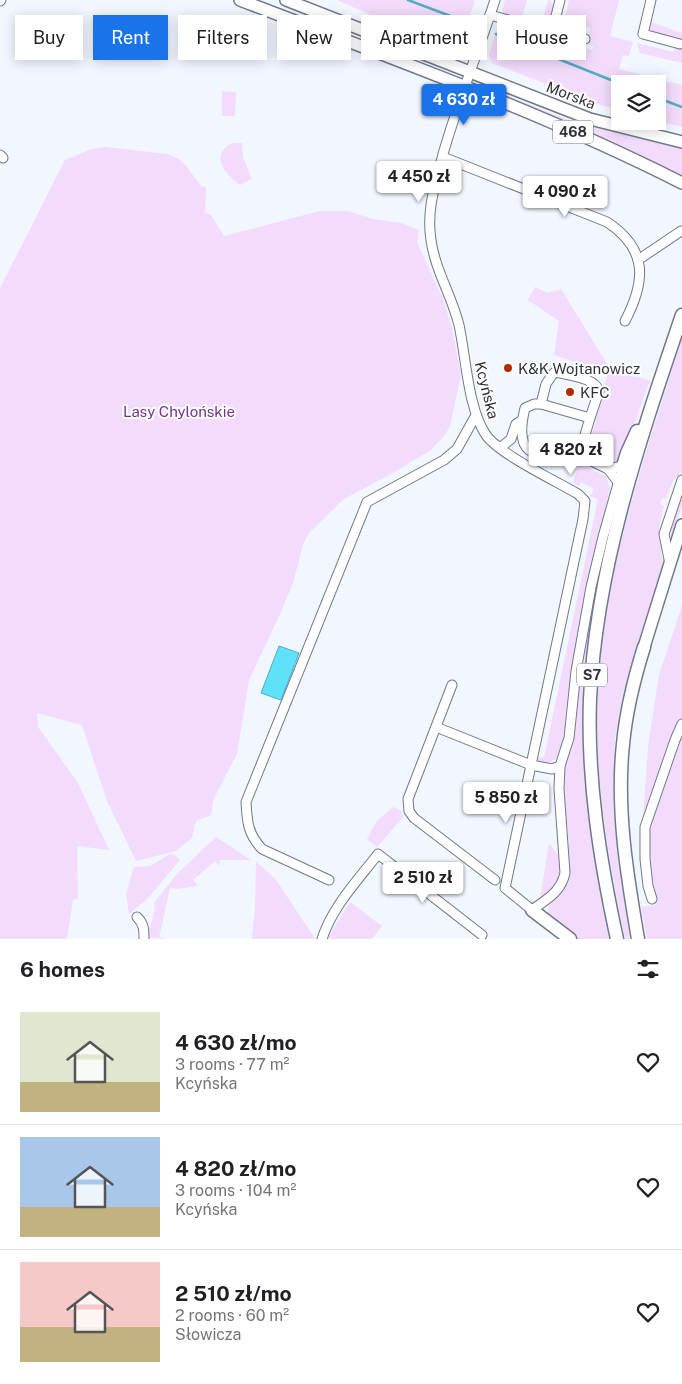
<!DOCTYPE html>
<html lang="en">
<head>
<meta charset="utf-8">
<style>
  :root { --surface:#fff; --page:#f6f6f6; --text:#202124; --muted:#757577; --line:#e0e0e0; --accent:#1a73e8 }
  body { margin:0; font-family:"Public Sans",sans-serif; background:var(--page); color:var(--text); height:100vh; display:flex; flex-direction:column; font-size:19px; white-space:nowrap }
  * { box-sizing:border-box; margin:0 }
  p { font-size:16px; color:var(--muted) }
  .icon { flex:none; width:28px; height:28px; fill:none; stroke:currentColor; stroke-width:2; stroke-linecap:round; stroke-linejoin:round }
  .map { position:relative; height:939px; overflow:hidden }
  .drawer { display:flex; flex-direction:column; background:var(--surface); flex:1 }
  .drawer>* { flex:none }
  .hud { position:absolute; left:15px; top:15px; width:652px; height:45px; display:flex; gap:10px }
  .fabs { position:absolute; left:611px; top:75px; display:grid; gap:10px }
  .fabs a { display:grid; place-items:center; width:55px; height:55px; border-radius:0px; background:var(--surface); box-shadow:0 2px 12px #0003; font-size:25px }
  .price { position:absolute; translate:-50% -42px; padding:0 11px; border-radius:5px; background:#fff; color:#222; font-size:16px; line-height:32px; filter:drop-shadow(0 1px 2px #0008) }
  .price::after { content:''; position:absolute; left:50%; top:30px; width:15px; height:11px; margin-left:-8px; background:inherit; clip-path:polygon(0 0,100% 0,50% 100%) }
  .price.selected { background:var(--accent); color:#fff }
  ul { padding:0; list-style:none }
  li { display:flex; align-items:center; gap:15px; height:125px; padding:0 20px }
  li+li { border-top:1px solid var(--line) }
  li span { display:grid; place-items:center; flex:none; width:140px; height:100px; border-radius:0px; color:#555 }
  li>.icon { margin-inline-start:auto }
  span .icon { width:60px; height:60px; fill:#fffc; stroke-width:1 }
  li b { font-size:21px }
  h2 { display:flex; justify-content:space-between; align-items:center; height:60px; padding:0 20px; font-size:21px }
  .pill { padding:0 18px; border-radius:0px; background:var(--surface); box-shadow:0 2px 12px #0003; font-size:18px; line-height:45px }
  .pill.selected { background:var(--accent); color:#fff }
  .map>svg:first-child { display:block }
</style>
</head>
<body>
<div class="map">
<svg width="682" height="939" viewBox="0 0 682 939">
  <rect width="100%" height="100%" fill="#f1f6ff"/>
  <!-- green -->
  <g fill="#f3dbfe">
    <polygon points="337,0 472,0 475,1 464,31 423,22 412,33"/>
    <polygon points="505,0 527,0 522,17 536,20 536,22 503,13 502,9"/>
    <polygon points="548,0 550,0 554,6 551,19 547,25 541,26"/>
    <polygon points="569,0 619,0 610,36 633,42 629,56 623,55 619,69 682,85 682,127 658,121 658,84 620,84 620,110 598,104 492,63 489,55 498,25 505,27 505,30 586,52 587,48 592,50 594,46 587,44 590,28 564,20"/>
    <polygon points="648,21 682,33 682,39 653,32 649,28"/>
    <polygon points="637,43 674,52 676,45 682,47 682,63 640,53"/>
    <polygon points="222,91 236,92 235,116 222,116"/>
    <polygon points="507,96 579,124 682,148 682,177 630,150 506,98"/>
    <path d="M232 143H242L243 157 252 179 240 185C224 174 210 155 232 143Z"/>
    <polygon points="105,147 168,154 179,159 187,167 201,186 206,187 205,212 211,215 224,236 320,211 348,211 373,219 401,223 419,230 417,242 443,299 452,328 461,375 450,426 444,436 431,450 393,473 344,499 309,533 303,545 293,583 281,612 249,680 237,754 213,800 211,815 196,821 192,838 176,851 136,861 107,801 82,725 37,713 38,727 78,783 109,850 77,846 78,899 73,899 67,939 0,939 0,288 65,160 92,149"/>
    <path d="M535 287 548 293 561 289 612 372 650 380 623 456 616 462 606 463 608 459 604 457 601 462C594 458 591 454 589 446L608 373 554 355 559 321 528 300Z"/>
    <path d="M682 339V472L673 481 666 499 662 498 660 504 664 506 659 526 663 566 637 656 623 693 615 738 613 804 620 871 630 939H625C610 865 596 790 597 714 598 587 644 459 682 339Z"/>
    <path d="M627 461C607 546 584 631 583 718 582 792 595 866 610 939H577L552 919 549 915 548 909 550 904 564 890 569 879V844L563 780V768L591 611 605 544Z"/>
    <polygon points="579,464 606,476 610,488 582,613 566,711 564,739 556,759 546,764 540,764 537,757 544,758 598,499 590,496 594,489 581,482 579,486 573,483"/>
    <polygon points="682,487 682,505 670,546 668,531"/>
    <polygon points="682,606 682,939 647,939 641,907 656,905 649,883 646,835 643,818 648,747 659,675"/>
    <polygon points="393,807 401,811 403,817 377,847 367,839 377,821"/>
    <path d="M216 837 251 860H220L219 866 215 861 193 880 198 886 177 889 170 888 159 937 165 939 148 937C148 926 157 914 154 903L178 873Z"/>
    <polygon points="549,843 561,859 561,877 554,890 540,898"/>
    <polygon points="172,853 180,860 147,899 129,914 126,894 134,867 150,866"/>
    <polygon points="256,861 277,881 315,939 252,939 255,908"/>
    <polygon points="350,902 382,926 372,939 328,939 329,936"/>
  </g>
  <!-- water -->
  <polygon fill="#5fe2f9" stroke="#50adc0" points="279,646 299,653 281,700 261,693"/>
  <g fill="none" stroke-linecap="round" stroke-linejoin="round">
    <!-- stream -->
    <g stroke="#50adc0" stroke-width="2.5">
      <polyline points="408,0 469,23"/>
      <polyline points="496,34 621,84"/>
      <polyline points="658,98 682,107"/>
    </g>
    <defs>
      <g id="minor">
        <path d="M495 0C478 52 458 102 443 154 436 182 426 210 431 240 435 270 452 296 459 325 466 357 468 409 486 435 499 454 556 481 578 494L585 501 583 519 505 888 532 910C547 899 561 892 565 873L559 789 560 766 569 738 576 671 591 587 603 537 623 466 608 469"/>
        <polyline points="651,0 643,34 680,44"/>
        <polyline points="0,1 1,0"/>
        <polyline points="490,15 552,32 560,0"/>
        <polyline points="552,32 585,39"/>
        <polyline points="0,155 3,158"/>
        <path d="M443 157 607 222C648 249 646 281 625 321"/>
        <polyline points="638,260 681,231"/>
        <path d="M541 404 546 384 552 375 555 372 560 373C572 376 595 378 599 391L590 418"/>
        <polyline points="500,448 511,439 516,424 521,421"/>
        <path d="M579 455 590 418 541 404H534L525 408C522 420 518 441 529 450 534 454 542 455 548 457 559 461 568 461 579 455L608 469 618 482"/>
        <polyline points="670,564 664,534 682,480"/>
        <polyline points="452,685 408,799 409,811 414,818 495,880"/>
        <polyline points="436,727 531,765 552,769 560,766"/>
        <path d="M329 880 262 849C248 834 247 822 246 802L367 502 444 460 457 449 476 415"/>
        <polyline points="652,899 648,886 645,859 645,827 675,740 682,724"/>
        <path d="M137 917C144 924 144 930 144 939"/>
        <path d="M322 939C332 907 358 880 378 854L482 935"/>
      </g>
      <g id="major">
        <path d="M240 0C388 57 540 111 682 183"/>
        <polyline points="286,0 590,119 682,142"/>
        <polyline points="644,647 682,525"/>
      </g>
      <g id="highway">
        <polyline points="623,466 627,453 637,431"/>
        <polyline points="532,910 570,939"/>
        <path d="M617 939C600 861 587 780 590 699 596 567 640 439 682 315"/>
        <path d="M638 939C627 875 616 809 623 744 626 711 634 679 644 647"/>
      </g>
    </defs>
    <!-- minor casing -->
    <use href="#minor" stroke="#6f798c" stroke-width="11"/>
    <!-- major casing -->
    <use href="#major" stroke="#6f798c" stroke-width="14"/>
    <!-- highway casing -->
    <use href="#highway" stroke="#6f798c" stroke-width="15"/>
    <!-- minor -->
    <use href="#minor" stroke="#fff" stroke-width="9"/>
    <!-- major -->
    <use href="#major" stroke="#fff" stroke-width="11"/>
    <!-- highway -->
    <use href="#highway" stroke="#fff" stroke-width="12"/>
  </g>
  <!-- markers -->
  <g fill="#b52a01" stroke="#fff" stroke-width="2">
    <circle cx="508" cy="368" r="5"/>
    <circle cx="570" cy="392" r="5"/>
  </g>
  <g text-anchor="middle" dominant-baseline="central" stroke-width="4" stroke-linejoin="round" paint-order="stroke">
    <!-- shield labels -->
    <g fill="#fff" stroke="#6d7075" stroke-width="1">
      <rect x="553" y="120.5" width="40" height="23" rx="4"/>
      <rect x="577" y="663.5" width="30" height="23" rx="4"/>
    </g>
    <g font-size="14" font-weight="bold" fill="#2e323a">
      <text x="573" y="132">468</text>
      <text x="592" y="675">S7</text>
    </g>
    <!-- street labels -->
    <g font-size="15" fill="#2e323a" stroke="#fff">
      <text transform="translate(571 95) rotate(21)">Morska</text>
      <text transform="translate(487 390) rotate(76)">Kcyńska</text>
    </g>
    <!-- poi labels -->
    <g font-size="15" fill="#2e323a" stroke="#fff" text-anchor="start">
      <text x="518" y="368">K&amp;K Wojtanowicz</text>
      <text x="580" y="392">KFC</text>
    </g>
    <!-- park labels -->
    <g font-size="15" fill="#73338b" stroke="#fff">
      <text x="179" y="411">Lasy Chylońskie</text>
    </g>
  </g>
</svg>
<div class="fabs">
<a><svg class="icon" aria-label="layers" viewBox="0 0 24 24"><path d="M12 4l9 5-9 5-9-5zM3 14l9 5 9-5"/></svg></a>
</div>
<b class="price selected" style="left:464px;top:126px">4 630 zł</b>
<b class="price" style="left:419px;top:203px">4 450 zł</b>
<b class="price" style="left:565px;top:218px">4 090 zł</b>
<b class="price" style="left:571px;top:476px">4 820 zł</b>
<b class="price" style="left:506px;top:824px">5 850 zł</b>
<b class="price" style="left:423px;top:904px">2 510 zł</b>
<div class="hud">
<a class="pill">Buy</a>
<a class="pill selected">Rent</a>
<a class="pill">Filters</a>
<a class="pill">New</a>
<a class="pill">Apartment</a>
<a class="pill">House</a>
</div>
</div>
<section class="drawer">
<h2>6 homes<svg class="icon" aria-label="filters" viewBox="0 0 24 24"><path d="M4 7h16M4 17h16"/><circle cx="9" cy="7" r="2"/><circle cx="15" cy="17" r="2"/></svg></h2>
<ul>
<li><span style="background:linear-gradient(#dfe7d0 70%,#c2b280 0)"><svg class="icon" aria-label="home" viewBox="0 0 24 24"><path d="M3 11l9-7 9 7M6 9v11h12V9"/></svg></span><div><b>4 630 zł/mo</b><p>3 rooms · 77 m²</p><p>Kcyńska</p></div><svg class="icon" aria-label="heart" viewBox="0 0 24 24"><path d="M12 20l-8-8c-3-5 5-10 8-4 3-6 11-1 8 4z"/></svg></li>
<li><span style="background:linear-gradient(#a9c7e8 70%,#c2b280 0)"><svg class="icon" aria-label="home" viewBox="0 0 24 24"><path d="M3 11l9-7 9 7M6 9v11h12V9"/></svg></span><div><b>4 820 zł/mo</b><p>3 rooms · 104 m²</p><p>Kcyńska</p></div><svg class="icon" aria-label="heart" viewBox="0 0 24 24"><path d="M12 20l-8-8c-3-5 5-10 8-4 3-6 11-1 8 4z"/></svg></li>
<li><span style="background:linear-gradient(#f6c9c9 65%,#c2b280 0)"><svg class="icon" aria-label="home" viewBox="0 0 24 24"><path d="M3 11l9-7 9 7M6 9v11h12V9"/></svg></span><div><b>2 510 zł/mo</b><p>2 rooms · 60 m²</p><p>Słowicza</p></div><svg class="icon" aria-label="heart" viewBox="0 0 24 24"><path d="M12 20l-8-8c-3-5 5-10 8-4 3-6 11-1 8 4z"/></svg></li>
</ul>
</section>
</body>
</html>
